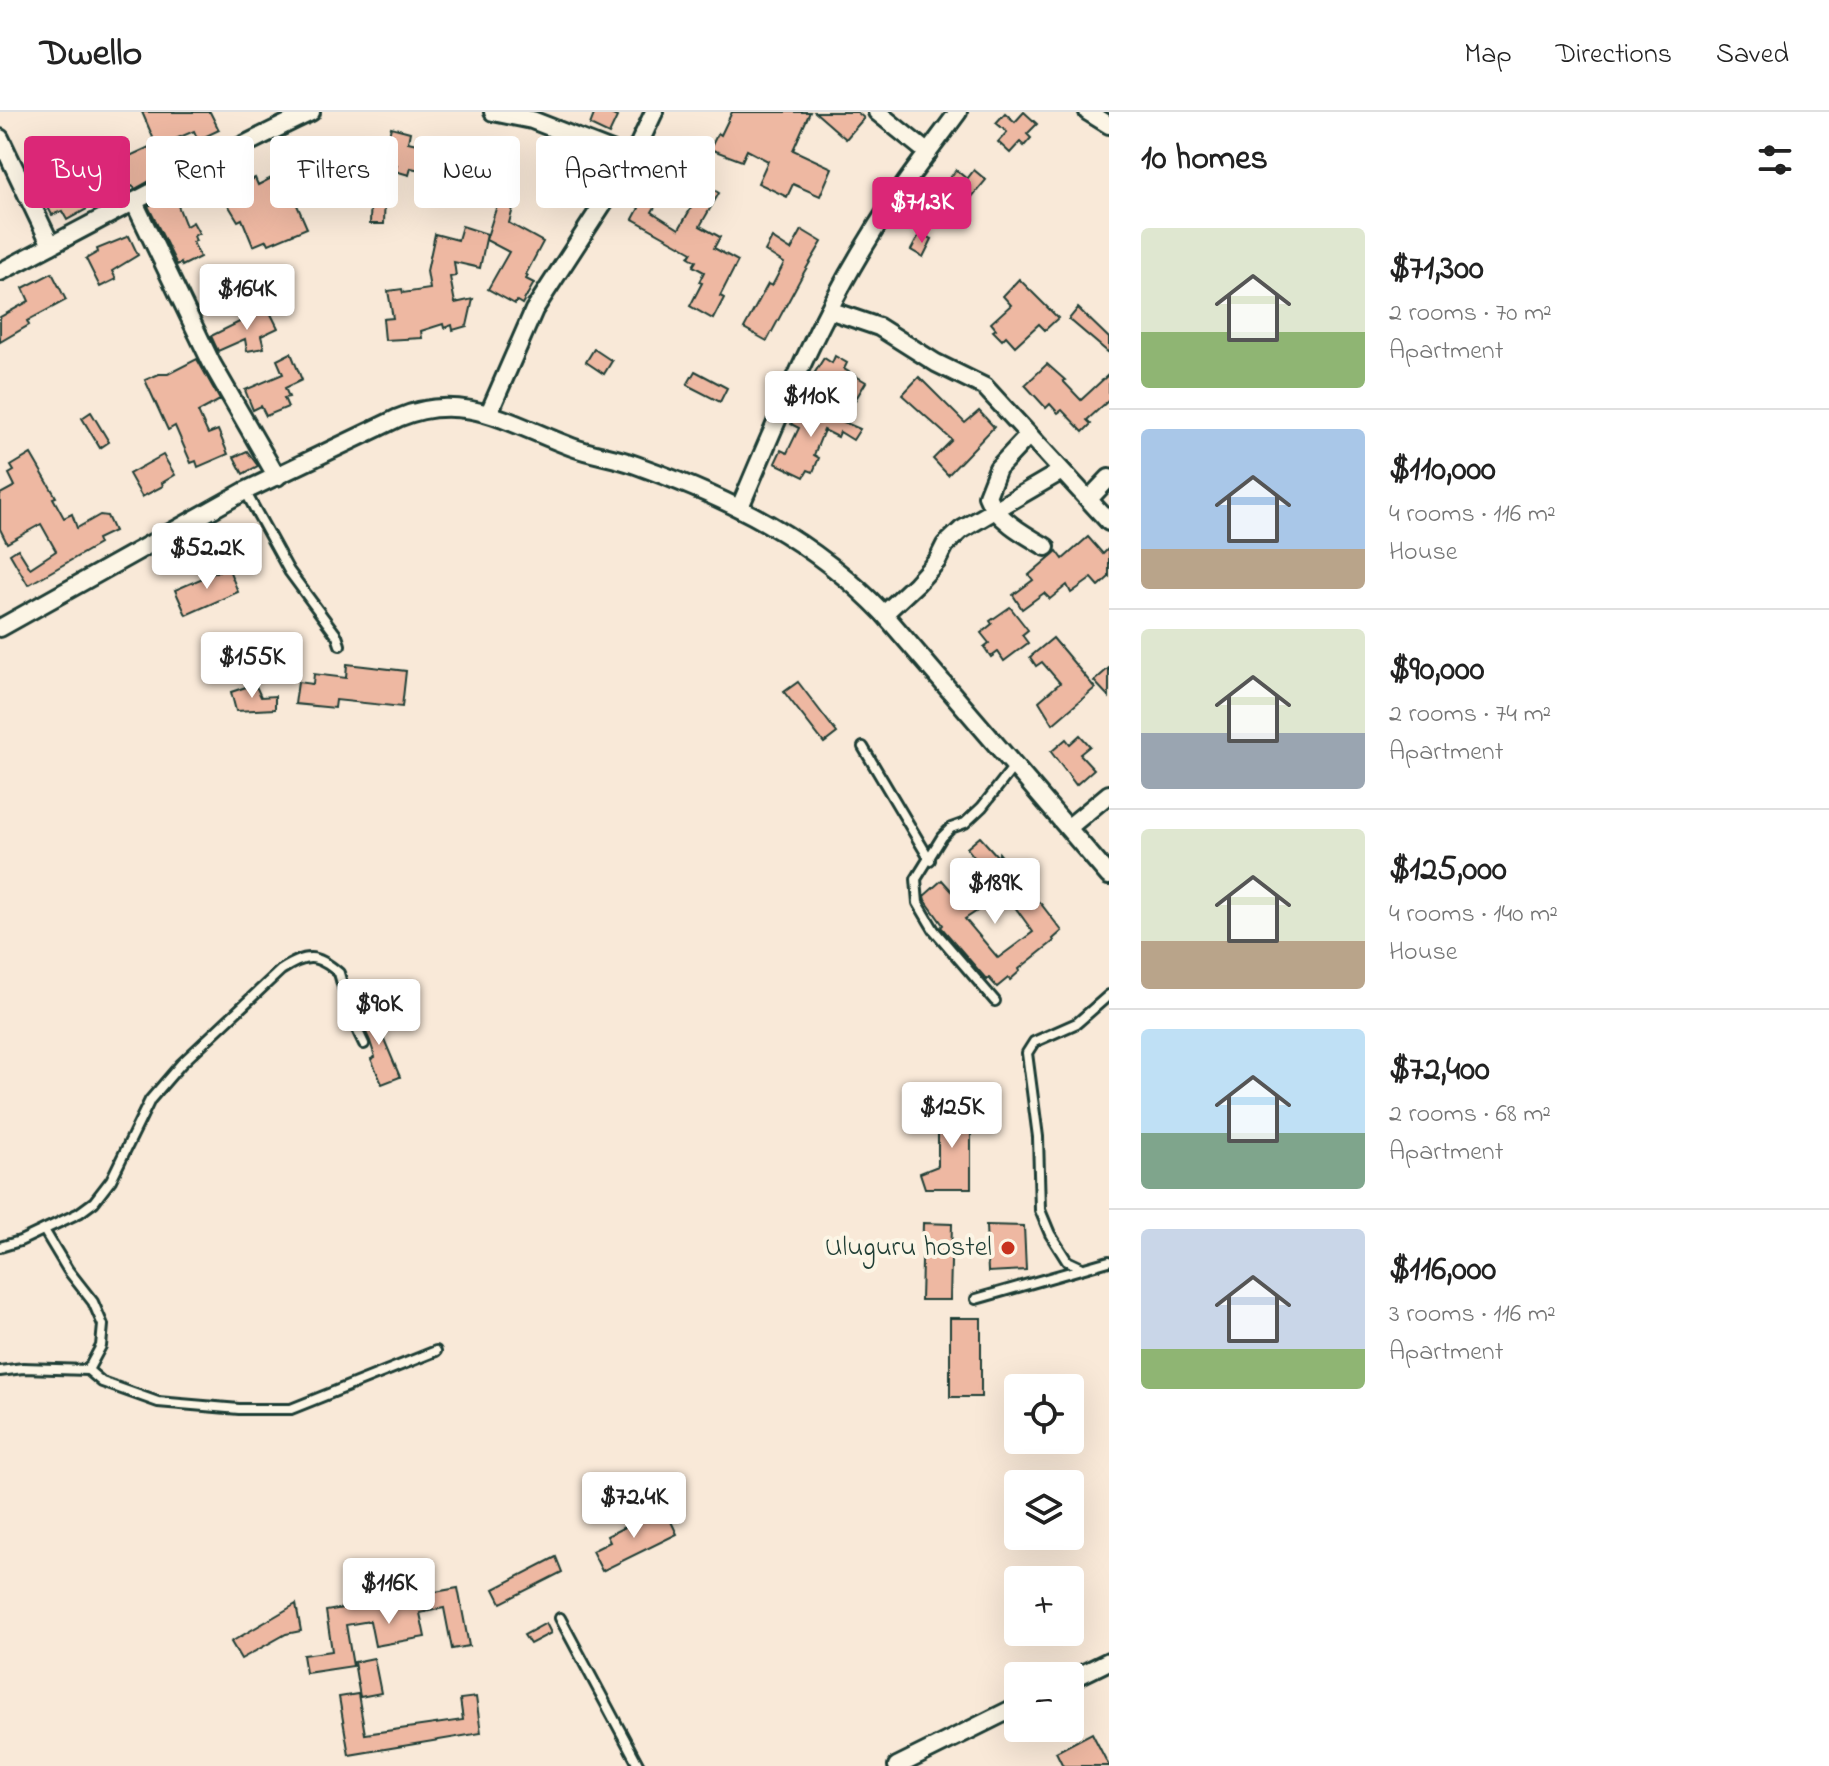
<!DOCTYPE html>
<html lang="en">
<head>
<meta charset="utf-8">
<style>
  :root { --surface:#fff; --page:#f2f2f2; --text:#222; --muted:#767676; --line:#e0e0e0; --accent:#db2777 }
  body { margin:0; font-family:"Indie Flower",sans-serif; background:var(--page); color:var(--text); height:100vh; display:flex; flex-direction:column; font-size:30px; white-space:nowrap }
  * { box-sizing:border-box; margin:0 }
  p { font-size:26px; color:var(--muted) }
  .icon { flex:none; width:44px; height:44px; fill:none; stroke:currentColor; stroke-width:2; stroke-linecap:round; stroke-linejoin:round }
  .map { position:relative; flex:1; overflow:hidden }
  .side { display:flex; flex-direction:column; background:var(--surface); width:720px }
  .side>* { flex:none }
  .guide { position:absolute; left:24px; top:24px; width:760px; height:72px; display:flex; gap:16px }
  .tools { position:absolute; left:1004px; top:1262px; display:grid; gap:16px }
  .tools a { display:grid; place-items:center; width:80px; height:80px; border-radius:8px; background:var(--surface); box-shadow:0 8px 32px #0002; font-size:40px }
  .price { position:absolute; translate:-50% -68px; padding:0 18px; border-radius:8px; background:#fff; color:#222; font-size:26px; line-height:52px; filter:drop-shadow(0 2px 4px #0008) }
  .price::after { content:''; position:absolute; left:50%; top:48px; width:24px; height:18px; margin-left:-12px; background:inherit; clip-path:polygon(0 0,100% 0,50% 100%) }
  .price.current { background:var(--accent); color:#fff }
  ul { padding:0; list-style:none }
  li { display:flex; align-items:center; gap:24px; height:200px; padding:0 32px }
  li+li { border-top:2px solid var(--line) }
  li span { display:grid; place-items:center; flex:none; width:224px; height:160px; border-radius:8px; color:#555 }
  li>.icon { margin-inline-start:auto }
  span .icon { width:96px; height:96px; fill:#fffc; stroke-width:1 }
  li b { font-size:34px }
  h2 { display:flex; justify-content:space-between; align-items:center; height:96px; padding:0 32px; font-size:34px }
  .pill { padding:0 28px; border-radius:8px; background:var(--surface); box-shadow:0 8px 32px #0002; font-size:28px; line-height:72px }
  .pill.current { background:var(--accent); color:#fff }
  header { display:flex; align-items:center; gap:48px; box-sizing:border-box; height:112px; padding:0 40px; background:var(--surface); border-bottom:2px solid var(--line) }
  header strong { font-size:38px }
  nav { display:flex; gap:44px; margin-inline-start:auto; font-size:28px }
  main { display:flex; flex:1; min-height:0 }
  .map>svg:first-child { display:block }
</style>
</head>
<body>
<header>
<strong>Dwello</strong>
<nav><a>Map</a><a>Directions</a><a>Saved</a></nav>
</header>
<main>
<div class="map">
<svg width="1109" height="1654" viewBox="0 0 1109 1654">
  <rect width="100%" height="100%" fill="#f9e9d8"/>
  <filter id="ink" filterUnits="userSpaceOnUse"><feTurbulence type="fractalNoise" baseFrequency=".0125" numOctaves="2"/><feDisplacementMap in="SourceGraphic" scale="16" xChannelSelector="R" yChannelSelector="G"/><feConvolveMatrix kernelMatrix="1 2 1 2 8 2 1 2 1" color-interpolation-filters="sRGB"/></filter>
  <g filter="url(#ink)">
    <!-- building -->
    <g fill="#eeb8a2" stroke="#1f3d34" stroke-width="2" fill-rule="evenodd">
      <polygon points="142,0 210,0 219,18 198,28 194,19 157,35"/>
      <polygon points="595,0 607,0 617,5 609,22 590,13"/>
      <polygon points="732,0 810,0 793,38 832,56 820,84 793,72 787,85 758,71 768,49 747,38 742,49 710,37 718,21 721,23"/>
      <polygon points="815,0 857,0 864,6 846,27"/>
      <polygon points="1024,0 1037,12 1027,22 1031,26 1024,34 1020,30 1010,41 998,30 1007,20 996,11 1005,1 1015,10"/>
      <polygon points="391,15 410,20 408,30 430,35 424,59 411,56 409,63 395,59 397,53 383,49"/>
      <polygon points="460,33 476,38 477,33 490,36 489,43 496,45 493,76 474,71 476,64 463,60 464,55 455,52"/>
      <polygon points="149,35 162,62 135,77 133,74 105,87 67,108 62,99 52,103 31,63 38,60 33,50 48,42 63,75"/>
      <path d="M664 49 719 81 700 114 720 125 714 136 738 149 720 184 724 186 713 207 690 194 702 171 699 170 704 160 693 154 696 149 689 145 692 140 633 107 639 96 634 93 641 80 646 82ZM668 73 695 89 679 117 652 100Z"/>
      <polygon points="956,58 967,67 974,58 986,68 961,98 947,86 955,77 947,70"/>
      <polygon points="279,62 294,86 307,116 269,132 267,128 253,134 242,107 238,109 227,91 246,80 242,73 255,66 258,73"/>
      <polygon points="371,78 385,78 384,112 370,112"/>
      <polygon points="173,81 186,114 193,110 199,121 194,124 196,129 193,130 200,145 182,154 181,151 177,153 148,94"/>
      <polygon points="500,84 515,89 509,111 543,130 526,162 528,164 526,167 534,171 522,192 517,189 515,192 488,177 509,140 486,128"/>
      <polygon points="462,114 487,122 480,156 454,150 456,164 450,165 455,191 473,187 467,214 453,218 452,213 444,216 443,212 421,219 422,226 385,228 383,207 393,206 388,179 402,177 403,181 430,177 427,159 435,122 458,128"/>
      <polygon points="802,118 822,130 803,162 767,229 744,216 768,172 772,174 784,151 765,139 772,126 791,138"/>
      <polygon points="920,121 932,127 923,145 911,138"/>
      <polygon points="129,124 138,143 112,159 116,167 100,175 86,147 98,140 97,137"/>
      <polygon points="253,156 262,178 277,172 284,186 259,198 243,160"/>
      <polygon points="52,161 66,188 27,209 29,213 0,230 0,205 29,189 23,176"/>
      <polygon points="1019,167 1058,206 1045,218 1039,212 1015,234 1006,224 1002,228 993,219 996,217 991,211 1011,193 1003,184"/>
      <polygon points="268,196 278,216 261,224 264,236 247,239 245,227 218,239 211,224"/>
      <polygon points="1078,196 1109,226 1109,241 1069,207"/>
      <polygon points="594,237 612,249 604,262 586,250"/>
      <polygon points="291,241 302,268 285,276 289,285 284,286 288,295 266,304 261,294 253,298 245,278 283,262 277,248"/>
      <polygon points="835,244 847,251 844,257 866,270 854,290 812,265 824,246 832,251"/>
      <polygon points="197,247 220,288 198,300 208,322 218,318 228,342 198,355 196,349 191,351 175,314 168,318 145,268 159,262 168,262"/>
      <polygon points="1047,252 1065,268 1063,269 1081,288 1109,262 1109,288 1087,308 1091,312 1083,320 1062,298 1058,301 1050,292 1046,296 1025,273"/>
      <polygon points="695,259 727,276 720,290 687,273"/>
      <polygon points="919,265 965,311 979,299 994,315 948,363 933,347 952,328 902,283"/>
      <polygon points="800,291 860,317 853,328 840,320 838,325 824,318 814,343 819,346 813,360 808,358 804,365 775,351 781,338 787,341 799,316 791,312"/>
      <polygon points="91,300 109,330 100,336 82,306"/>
      <polygon points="247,339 258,354 243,362 234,345"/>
      <polygon points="31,342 56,385 53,386 64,406 72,402 77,416 100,403 107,404 114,419 97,427 99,432 28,473 10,442 18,437 30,456 56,439 41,412 7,431 0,417 0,382 15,374 9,362 14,359 11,354"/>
      <polygon points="163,343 175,363 162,371 163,374 142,385 129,362"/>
      <polygon points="1088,425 1103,442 1109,436 1109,465 1099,474 1092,466 1071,481 1067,473 1050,487 1044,481 1022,497 1013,483 1033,468 1029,463 1057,439 1063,447"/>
      <polygon points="228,455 238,480 186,503 175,478"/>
      <polygon points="1010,495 1028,518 1022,523 1028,531 1004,549 998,540 991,545 984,535 989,531 981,521 992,512 990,509"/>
      <polygon points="1053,526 1095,576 1053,612 1039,589 1060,571 1042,550 1036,554 1030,545"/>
      <polygon points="347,552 406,559 402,595 336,588 335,596 295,592 298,570 313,572 314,562 346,566"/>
      <polygon points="1109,556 1109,585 1094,569"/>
      <polygon points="798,570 837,621 824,631 784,580"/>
      <polygon points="255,572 261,585 275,584 275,597 236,599 231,580"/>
      <polygon points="1080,623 1090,634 1080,642 1094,657 1076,673 1051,640 1066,627 1070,632"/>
      <polygon points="980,725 998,745 975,766 964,754 974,745 967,736"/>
      <polygon points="999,741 1025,773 1023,776 1041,792 1062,819 1053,827 1054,829 1019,857 1020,859 1010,868 1008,866 997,875 989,866 987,868 941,815 943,813 925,788 924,784 942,768 959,787 963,783 977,799 965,807 998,846 1033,820 997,770"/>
      <polygon points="370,894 400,965 382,972 371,947 375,945 370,929 357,900"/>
      <polygon points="938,994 971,994 971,1076 925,1076 920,1061 938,1054"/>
      <polygon points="923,1111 952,1112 950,1188 921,1188"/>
      <polygon points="986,1113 1024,1114 1026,1158 988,1160"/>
      <rect x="950" y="1206" width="31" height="79"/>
      <polygon points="667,1401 677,1422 602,1459 592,1439 610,1430 607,1424 646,1404 649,1409"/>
      <polygon points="556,1445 562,1460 501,1491 494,1477"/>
      <polygon points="458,1476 469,1534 452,1537 444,1496 420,1501 425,1525 375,1534 370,1509 346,1513 353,1554 306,1561 303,1543 332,1539 326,1499"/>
      <polygon points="296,1492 301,1519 286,1522 241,1547 231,1530"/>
      <polygon points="546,1511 551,1521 530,1532 524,1523"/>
      <polygon points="374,1546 381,1581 360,1585 354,1550"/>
      <polygon points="358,1582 365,1622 463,1608 460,1587 476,1585 481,1621 349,1643 339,1585"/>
      <polygon points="1092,1621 1109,1654 1063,1654 1056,1640"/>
    </g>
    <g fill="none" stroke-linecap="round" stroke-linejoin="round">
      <defs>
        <g id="service">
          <polyline points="245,379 289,459 337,524 340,533"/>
          <polyline points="863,635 930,748"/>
          <polyline points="995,889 934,818 918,791 916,767 942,725 951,716 965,711 982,695 1015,653"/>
          <polyline points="44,1118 68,1158 93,1190 103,1213 101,1234 88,1258 102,1270 158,1290 239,1297 291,1297 436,1239"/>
          <path d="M0 1135 20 1129 79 1101 94 1090 111 1068 150 988 181 952 281 858C306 842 316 841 339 861L352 907 364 932"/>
          <polyline points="1082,1156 1067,1149 1050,1122 1040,1098 1038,1025 1027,941 1034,930 1077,911 1109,883"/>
          <polyline points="976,1187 1109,1149"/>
          <polyline points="0,1259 23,1256 88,1258"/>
          <polyline points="560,1506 639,1654"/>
        </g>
        <g id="minor">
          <polyline points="493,0 532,8 632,47"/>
          <polyline points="877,0 928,41"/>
          <polyline points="1088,0 1109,13"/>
          <polyline points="0,26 51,133"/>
          <polyline points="134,90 212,252 277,365"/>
          <path d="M0 160C104 106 205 50 311 0"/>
          <polyline points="829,198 879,215 936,251 985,275 1109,410"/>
          <polyline points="489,301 534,198 632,47 654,0"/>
          <path d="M1028 324 998 356 987 384C996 407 1025 423 1046 435"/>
          <polyline points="1089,387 1109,366"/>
          <path d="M740 395C779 303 817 210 870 125 896 81 928 41 958 0"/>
          <polyline points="884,502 916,472 937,449 945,433 961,418 1060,360"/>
          <path d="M0 516 245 379 398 306C463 278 512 313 572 335 593 343 615 345 636 353 733 388 812 427 884 502L1109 764"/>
          <polyline points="1069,715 1109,682"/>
          <polyline points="1070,1568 1109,1549"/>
          <polyline points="897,1654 1018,1594"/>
        </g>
      </defs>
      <!-- service casing -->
      <use href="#service" stroke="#1f3d34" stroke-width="14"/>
      <!-- minor casing -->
      <use href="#minor" stroke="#1f3d34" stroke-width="22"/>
      <!-- service -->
      <use href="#service" stroke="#fcf5e5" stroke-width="8"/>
      <!-- minor -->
      <use href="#minor" stroke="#fcf5e5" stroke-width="16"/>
    </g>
  </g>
  <!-- markers -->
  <circle fill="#c8321e" stroke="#fcf5e5" stroke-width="3" cx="1008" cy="1136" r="8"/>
  <g text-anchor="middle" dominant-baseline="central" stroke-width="8" stroke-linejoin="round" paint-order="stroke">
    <!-- poi labels -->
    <g font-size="28" fill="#1f3d34" stroke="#fcf5e5" text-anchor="end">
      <text x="992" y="1136">Uluguru hostel</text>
    </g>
  </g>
</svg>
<div class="tools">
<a><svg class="icon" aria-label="locate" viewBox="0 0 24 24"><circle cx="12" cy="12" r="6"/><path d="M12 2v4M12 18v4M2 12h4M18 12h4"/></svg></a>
<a><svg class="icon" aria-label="layers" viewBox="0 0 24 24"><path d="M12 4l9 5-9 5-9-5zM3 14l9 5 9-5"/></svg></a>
<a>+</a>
<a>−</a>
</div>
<b class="price current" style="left:922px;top:133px">$71.3K</b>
<b class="price" style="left:247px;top:220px">$164K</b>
<b class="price" style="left:811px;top:327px">$110K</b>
<b class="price" style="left:207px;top:479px">$52.2K</b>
<b class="price" style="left:252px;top:588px">$155K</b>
<b class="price" style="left:995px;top:814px">$189K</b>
<b class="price" style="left:379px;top:935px">$90K</b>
<b class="price" style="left:952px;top:1038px">$125K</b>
<b class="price" style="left:634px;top:1428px">$72.4K</b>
<b class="price" style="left:389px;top:1514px">$116K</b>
<div class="guide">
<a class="pill current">Buy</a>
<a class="pill">Rent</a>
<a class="pill">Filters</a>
<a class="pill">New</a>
<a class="pill">Apartment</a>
</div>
</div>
<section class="side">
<h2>10 homes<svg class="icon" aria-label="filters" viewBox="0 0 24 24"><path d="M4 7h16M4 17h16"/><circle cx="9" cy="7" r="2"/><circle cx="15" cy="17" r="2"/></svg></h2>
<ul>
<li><span style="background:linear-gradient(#dfe7d0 65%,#8fb573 0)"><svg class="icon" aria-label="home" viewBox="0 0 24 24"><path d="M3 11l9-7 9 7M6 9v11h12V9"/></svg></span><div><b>$71,300</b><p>2 rooms · 70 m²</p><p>Apartment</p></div></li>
<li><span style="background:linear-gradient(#a9c7e8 75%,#b9a48a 0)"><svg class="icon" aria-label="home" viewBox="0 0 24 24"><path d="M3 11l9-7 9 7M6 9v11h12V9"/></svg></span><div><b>$110,000</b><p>4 rooms · 116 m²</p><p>House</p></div></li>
<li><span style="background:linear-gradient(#dfe7d0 65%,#9aa5b1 0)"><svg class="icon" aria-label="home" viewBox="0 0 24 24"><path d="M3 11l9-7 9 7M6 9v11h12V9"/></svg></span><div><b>$90,000</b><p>2 rooms · 74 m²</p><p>Apartment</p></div></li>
<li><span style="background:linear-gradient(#dfe7d0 70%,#b9a48a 0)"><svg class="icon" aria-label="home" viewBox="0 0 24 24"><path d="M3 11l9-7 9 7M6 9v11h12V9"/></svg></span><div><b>$125,000</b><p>4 rooms · 140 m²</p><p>House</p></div></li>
<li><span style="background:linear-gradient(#bfe0f5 65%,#7fa58c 0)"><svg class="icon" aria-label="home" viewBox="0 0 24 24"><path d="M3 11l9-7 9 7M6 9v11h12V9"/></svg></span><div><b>$72,400</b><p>2 rooms · 68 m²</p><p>Apartment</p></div></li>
<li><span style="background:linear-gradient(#c9d6e8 75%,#8fb573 0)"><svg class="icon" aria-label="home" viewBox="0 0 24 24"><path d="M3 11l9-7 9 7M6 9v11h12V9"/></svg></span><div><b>$116,000</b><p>3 rooms · 116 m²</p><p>Apartment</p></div></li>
</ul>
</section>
</main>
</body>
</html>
